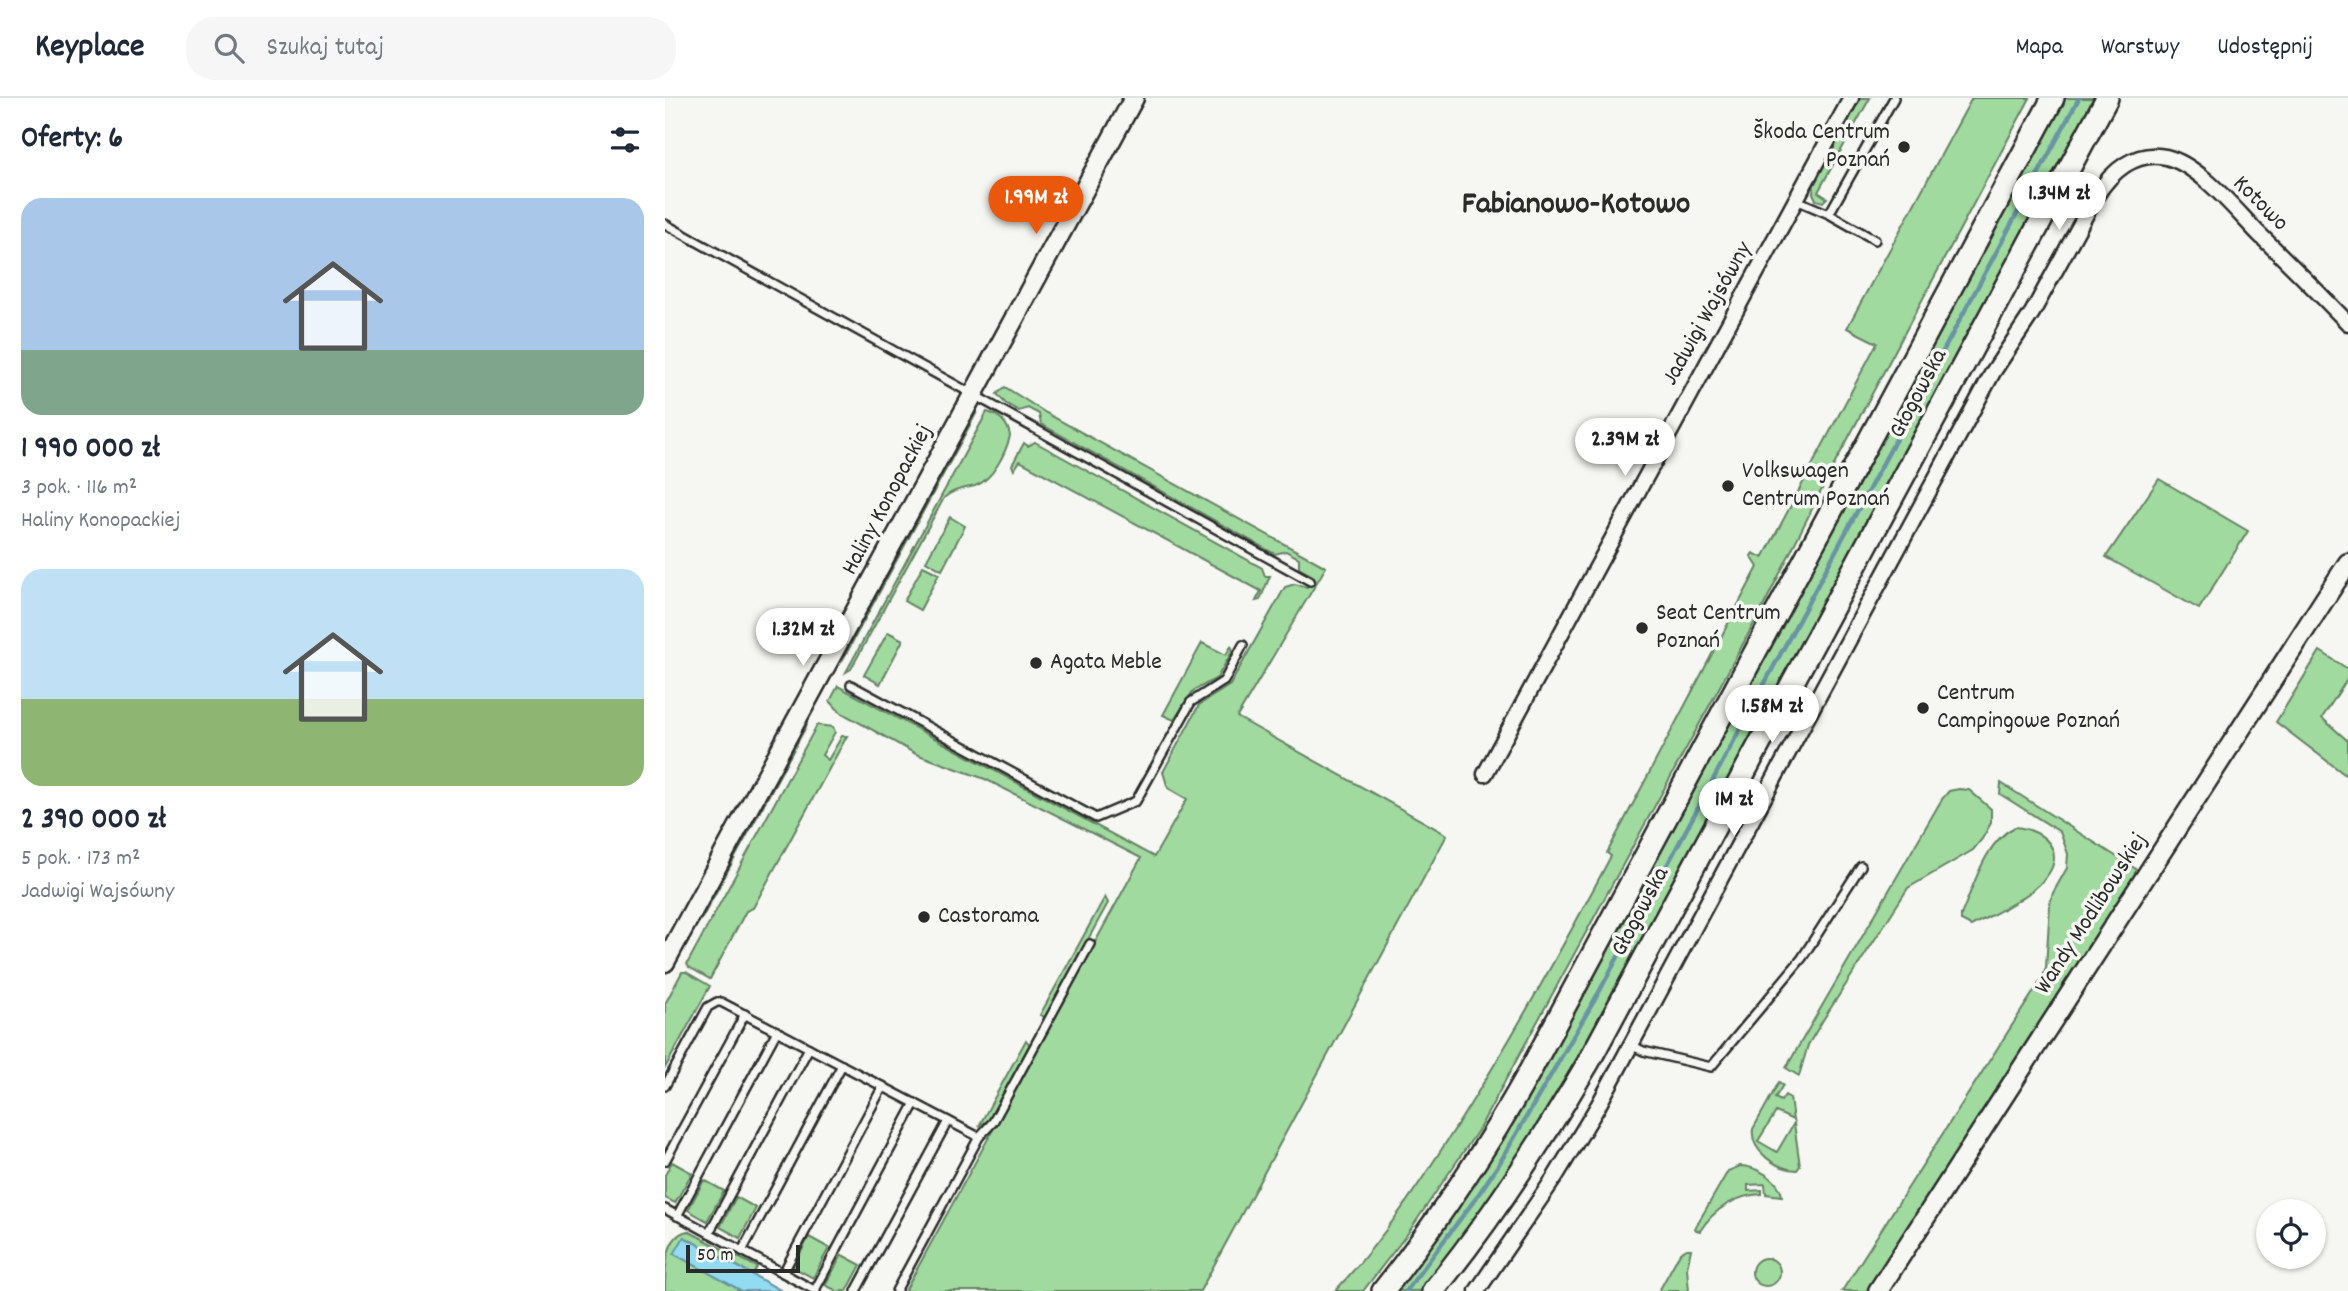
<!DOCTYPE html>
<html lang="pl">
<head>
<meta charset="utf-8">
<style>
  :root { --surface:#fff; --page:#f6f6f7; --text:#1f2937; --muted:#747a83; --line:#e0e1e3; --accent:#ea580c }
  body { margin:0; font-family:Dekko,sans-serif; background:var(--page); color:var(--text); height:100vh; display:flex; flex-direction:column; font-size:26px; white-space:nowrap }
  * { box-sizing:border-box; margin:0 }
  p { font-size:23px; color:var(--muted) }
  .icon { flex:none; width:38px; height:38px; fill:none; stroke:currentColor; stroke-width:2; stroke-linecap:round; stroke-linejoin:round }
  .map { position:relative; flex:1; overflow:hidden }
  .drawer { display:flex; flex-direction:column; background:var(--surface); width:665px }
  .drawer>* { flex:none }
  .fabs { position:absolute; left:1591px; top:1101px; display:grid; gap:14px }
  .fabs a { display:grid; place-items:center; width:70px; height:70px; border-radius:50%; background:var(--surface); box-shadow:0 2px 5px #0004; font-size:35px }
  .scale { position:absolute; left:21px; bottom:18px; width:114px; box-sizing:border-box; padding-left:7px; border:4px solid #2b2b2b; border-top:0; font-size:19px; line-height:24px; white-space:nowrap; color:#2b2b2b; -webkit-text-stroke:5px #f6f6f2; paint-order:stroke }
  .price { position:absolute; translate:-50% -60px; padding:0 16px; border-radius:24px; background:#fff; color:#222; font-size:23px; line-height:46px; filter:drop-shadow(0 2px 4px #0008) }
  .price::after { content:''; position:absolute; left:50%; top:42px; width:21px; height:16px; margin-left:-10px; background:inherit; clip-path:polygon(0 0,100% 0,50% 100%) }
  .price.current { background:var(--accent); color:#fff }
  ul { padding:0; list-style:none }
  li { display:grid; align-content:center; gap:14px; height:371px; padding:0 21px }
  li span { display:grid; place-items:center; height:217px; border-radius:21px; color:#555 }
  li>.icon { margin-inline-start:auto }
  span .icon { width:126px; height:126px; fill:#fffc; stroke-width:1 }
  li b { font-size:30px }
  h2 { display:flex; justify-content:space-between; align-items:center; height:84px; padding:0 21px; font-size:30px }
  header { display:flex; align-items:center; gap:42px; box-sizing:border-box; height:98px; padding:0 35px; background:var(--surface); border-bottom:2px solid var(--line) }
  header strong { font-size:33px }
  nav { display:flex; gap:38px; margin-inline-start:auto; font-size:24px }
  .search { width:490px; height:63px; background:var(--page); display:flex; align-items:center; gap:18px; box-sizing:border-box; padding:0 24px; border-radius:28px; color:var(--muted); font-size:26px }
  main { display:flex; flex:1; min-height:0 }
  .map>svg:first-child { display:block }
</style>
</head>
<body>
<header>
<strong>Keyplace</strong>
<div class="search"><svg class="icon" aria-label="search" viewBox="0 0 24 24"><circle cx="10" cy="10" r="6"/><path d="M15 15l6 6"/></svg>Szukaj tutaj</div>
<nav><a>Mapa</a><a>Warstwy</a><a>Udostępnij</a></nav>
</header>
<main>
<section class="drawer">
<h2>Oferty: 6<svg class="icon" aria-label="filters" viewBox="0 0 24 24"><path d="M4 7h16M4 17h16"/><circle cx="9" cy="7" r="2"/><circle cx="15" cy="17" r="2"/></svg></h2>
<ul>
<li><span style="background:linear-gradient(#a9c7e8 70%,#7fa58c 0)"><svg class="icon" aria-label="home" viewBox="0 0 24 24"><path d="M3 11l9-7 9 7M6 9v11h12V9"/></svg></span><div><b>1 990 000 zł</b><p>3 pok. · 116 m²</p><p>Haliny Konopackiej</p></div></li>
<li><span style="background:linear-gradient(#bfe0f5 60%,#8fb573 0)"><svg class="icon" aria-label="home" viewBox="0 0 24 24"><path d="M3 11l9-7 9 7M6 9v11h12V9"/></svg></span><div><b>2 390 000 zł</b><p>5 pok. · 173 m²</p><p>Jadwigi Wajsówny</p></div></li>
</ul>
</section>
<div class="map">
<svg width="1683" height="1193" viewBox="0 0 1683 1193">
  <rect width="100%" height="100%" fill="#f6f6f2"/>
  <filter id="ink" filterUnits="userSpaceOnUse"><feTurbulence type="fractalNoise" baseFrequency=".0143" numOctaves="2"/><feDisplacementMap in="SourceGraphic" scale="14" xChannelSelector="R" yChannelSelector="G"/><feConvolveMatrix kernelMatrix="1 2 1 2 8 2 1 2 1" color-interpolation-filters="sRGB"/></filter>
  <g filter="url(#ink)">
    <!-- green -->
    <g fill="#a0da9f" stroke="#668265" stroke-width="2">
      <polygon points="1195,0 1205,0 1153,94 1162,100 1158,104 1151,102 1148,95 1149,87"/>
      <path d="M1307 0H1365L1169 367 1097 511 814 1031 743 1135 698 1193H670C718 1142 755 1085 793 1026 848 939 898 849 946 758L942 755 1093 469 1086 458 1088 455 1098 460 1212 245 1182 230Z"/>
      <path d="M1400 0H1430L941 912C885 1010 826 1106 754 1193H731C786 1122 834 1048 878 970Z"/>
      <polygon points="340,289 381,315 661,469 572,619 782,737 535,1193 240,1193 476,760 320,681 251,656 175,614 165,603 173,588 489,759 522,701 503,690 498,674 534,607 565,587 620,489 630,486 642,489 648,478 634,470 634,460 621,453 610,456 376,326 374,316 363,310 354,313 340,305 332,296"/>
      <polygon points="312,314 176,565 177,555 304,320"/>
      <path d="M322 314C334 317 343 325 345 338 341 354 328 382 310 388 299 391 288 391 279 400L186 571 181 574Z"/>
      <polygon points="370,344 597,470 600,478 605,478 595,502 591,503 596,493 355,363 349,372 347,367 359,345 363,348"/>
      <polygon points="1494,381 1583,433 1534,511 1441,459"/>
      <polygon points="285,419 300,428 277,472 261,463"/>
      <polygon points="258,468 274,476 255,512 239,503"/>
      <polygon points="223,534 238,542 215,586 199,577"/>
      <polygon points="537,545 561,557 566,548 568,552 552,580 528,593 509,622 498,617"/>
      <polygon points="1655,553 1683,571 1683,580 1657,620 1683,643 1683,679 1611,624"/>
      <polygon points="142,627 36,822 33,820 133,636"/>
      <polygon points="152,627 168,629 170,634 157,657 163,662 177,638 182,638 88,810 81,813 45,881 24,869 22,866"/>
      <polygon points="1336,685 1474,773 1202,1193 1177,1193 1378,879 1381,869 1385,806 1388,795 1402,770 1403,756 1395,734 1335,696"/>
      <polygon points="1294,691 1304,692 1326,711 1326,725 1317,741 1308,752 1243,790 1158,922 1143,947 1134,978 1121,970 1277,701 1284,693"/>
      <path d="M1350 729C1364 730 1381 737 1387 750 1402 785 1329 815 1306 828L1296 823V817C1309 788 1320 743 1350 729Z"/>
      <polygon points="440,799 443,805 381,918 379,919 375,917"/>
      <polygon points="17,874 21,874 45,888 0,970 0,906"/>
      <polygon points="361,942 365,947 325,1021 314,1028"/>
      <path d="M1114 984 1118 987 1110 1000 1116 1003 1120 997 1125 1000 1128 1022 1111 1014 1093 1043 1112 1054 1129 1025 1135 1068 1132 1072C1111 1071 1085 1053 1088 1031Z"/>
      <polygon points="7,1064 27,1075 10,1105 0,1100 0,1077"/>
      <path d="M1075 1068C1090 1068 1115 1081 1117 1098L1101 1096 1100 1086 1083 1087V1093L1097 1092V1096C1071 1097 1049 1111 1035 1133L1031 1132 1030 1130 1063 1073Z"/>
      <polygon points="39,1082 59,1093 42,1123 23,1112"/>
      <polygon points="71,1099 91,1110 75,1140 55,1129"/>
      <path d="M23 1133 92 1169 88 1177 19 1139 10 1156 77 1193H0C0 1172 0 1137 23 1133Z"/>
      <polygon points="144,1139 164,1150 148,1180 128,1169"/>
      <polygon points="1022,1151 1026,1151 1022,1170 1024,1193 994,1193 1015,1155"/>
      <polygon points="177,1157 196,1167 182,1193 172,1193 160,1187"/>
      <circle cx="1101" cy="1174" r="14"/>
    </g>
    <!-- water -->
    <polygon fill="#92dbf3" stroke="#6995a3" stroke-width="2" points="19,1139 117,1193 77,1193 9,1156"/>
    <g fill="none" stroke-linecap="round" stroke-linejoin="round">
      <!-- stream -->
      <polyline stroke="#6995a3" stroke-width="4.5" points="741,1193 811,1100 834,1066 933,896 1414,0"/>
      <defs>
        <g id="service">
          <polyline points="1131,102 1164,116 1210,142"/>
          <polyline points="1164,116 1229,0"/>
          <polyline points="0,126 645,483"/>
          <polyline points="186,587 431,720 471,703 526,604 559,583 578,547"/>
          <polyline points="966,947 978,953 1046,969 1137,860 1196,768"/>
          <polyline points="0,988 43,909 52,904 56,904 314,1039"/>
          <polyline points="0,1063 80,916"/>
          <polyline points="0,1111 151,1193"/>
          <polyline points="12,1118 112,933"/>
          <polyline points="44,1135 144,950"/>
          <polyline points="77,1153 177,967"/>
          <polyline points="118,1175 218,988"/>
          <polyline points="150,1192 250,1005"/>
          <polyline points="191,1193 283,1023"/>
          <polyline points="231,1193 314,1039 328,1024 425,846"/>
        </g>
        <g id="minor">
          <polyline points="820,676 1186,0"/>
          <path d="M812 1193 890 1079 933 1008 1328 274 1367 215 1431 98C1446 74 1470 52 1501 59 1535 67 1571 113 1595 137 1625 166 1654 195 1683 225"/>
        </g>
        <g id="tertiary">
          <polyline points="0,864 469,0"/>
          <polyline points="1213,1193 1683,465"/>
        </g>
        <g id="secondary">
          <path d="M718 1193C773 1123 822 1050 865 973L1388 0"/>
          <path d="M768 1193C826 1122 876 1045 923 965L1442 0"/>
        </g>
      </defs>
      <!-- service casing -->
      <use href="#service" stroke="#2b2b2b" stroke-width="12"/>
      <!-- minor casing -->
      <use href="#minor" stroke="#2b2b2b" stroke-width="19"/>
      <!-- tertiary casing -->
      <use href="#tertiary" stroke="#2b2b2b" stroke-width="23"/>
      <!-- secondary casing -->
      <use href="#secondary" stroke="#2b2b2b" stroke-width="26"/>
      <!-- service -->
      <use href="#service" stroke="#f6f6f2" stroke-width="7"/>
      <!-- minor -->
      <use href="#minor" stroke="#f6f6f2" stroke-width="14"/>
      <!-- tertiary -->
      <use href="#tertiary" stroke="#f6f6f2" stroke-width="18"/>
      <!-- secondary -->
      <use href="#secondary" stroke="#f6f6f2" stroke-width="21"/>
    </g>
  </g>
  <!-- markers -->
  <g fill="#2b2b2b" stroke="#f6f6f2" stroke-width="2.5">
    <circle cx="1239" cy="49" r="7"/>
    <circle cx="1063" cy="388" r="7"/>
    <circle cx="977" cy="530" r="7"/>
    <circle cx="371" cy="565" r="7"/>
    <circle cx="1258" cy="610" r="7"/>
    <circle cx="259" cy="819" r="7"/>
  </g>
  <g text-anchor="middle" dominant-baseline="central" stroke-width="7" stroke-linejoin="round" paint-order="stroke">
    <!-- poi labels -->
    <g font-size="24" fill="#2b2b2b" stroke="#f6f6f2" text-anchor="start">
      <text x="1225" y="35" text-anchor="end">Škoda Centrum<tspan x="1225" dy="28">Poznań</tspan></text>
      <text x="1077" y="374">Volkswagen<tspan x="1077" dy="28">Centrum Poznań</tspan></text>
      <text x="991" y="516">Seat Centrum<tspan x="991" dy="28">Poznań</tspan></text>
      <text x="385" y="565">Agata Meble</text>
      <text x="1272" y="596">Centrum<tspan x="1272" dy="28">Campingowe Poznań</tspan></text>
      <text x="273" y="819">Castorama</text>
    </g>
    <!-- street labels -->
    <g font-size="24" fill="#2b2b2b" stroke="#f6f6f2">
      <text transform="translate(1595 106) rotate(45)">Kotowo</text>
      <text transform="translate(1043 216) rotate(-61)">Jadwigi Wajsówny</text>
      <text transform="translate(1254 296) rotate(-62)">Głogowska</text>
      <text transform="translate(223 402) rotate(-62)">Haliny Konopackiej</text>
      <text transform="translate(976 814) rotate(-62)">Głogowska</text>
      <text transform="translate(1427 816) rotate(-57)">Wandy Modlibowskiej</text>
    </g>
    <!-- district labels -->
    <g font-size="32" font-weight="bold" fill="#2b2b2b" stroke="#f6f6f2">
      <text x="911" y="108">Fabianowo-Kotowo</text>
    </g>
  </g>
</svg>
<div class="fabs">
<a><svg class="icon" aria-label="locate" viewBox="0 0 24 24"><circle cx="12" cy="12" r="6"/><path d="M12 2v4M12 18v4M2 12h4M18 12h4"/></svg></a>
</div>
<div class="scale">50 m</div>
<b class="price" style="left:1394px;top:134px">1.34M zł</b>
<b class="price current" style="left:371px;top:138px">1.99M zł</b>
<b class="price" style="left:960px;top:380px">2.39M zł</b>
<b class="price" style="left:138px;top:570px">1.32M zł</b>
<b class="price" style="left:1107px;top:647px">1.58M zł</b>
<b class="price" style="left:1069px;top:740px">1M zł</b>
</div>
</main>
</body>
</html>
